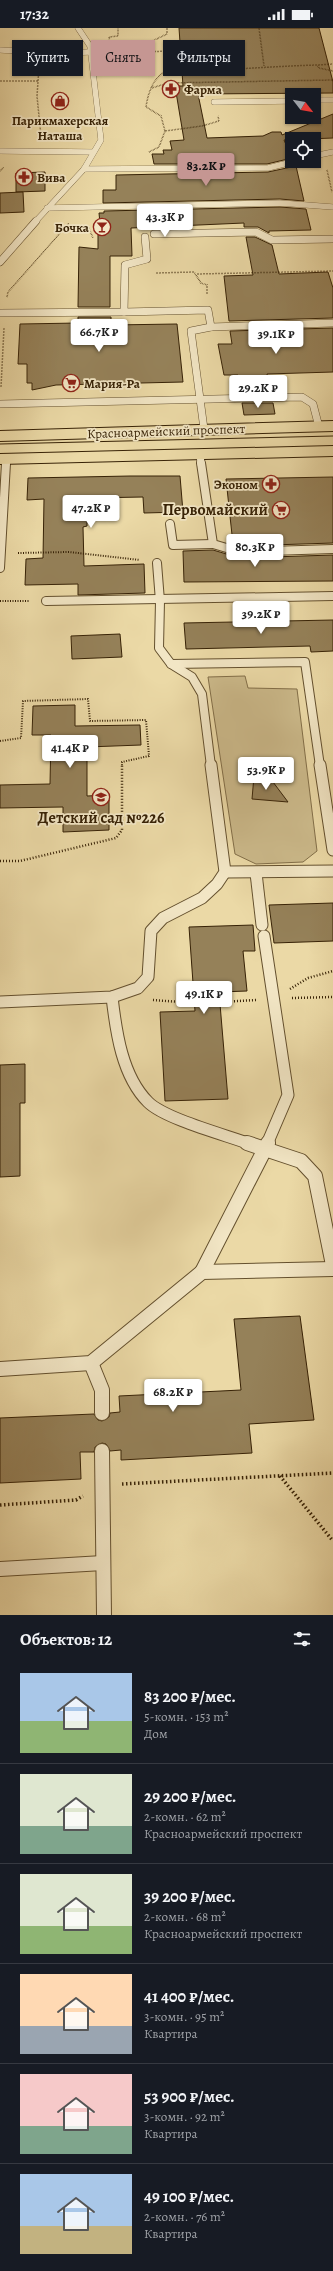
<!DOCTYPE html>
<html lang="ru">
<head>
<meta charset="utf-8">
<style>
  :root { --surface:#171b24; --page:#242831; --text:#f1f3f6; --muted:#9ea1a6; --line:#363941; --accent:#c59692 }
  body { margin:0; font-family:Alegreya,serif; background:var(--page); color:var(--text); height:100vh; display:flex; flex-direction:column; font-size:15px; white-space:nowrap }
  * { box-sizing:border-box; margin:0 }
  p { font-size:13px; color:var(--muted) }
  .icon { flex:none; width:22px; height:22px; fill:none; stroke:currentColor; stroke-width:2; stroke-linecap:round; stroke-linejoin:round }
  .map { position:relative; height:1587px; overflow:hidden }
  .side { display:flex; flex-direction:column; background:var(--surface); flex:1 }
  .side>* { flex:none }
  .hud { position:absolute; left:12px; top:12px; width:309px; height:36px; display:flex; gap:8px }
  .needle { width:26px; rotate:121deg }
  .tools { position:absolute; left:285px; top:60px; display:grid; gap:8px }
  .tools a { display:grid; place-items:center; width:36px; height:36px; border-radius:0px; background:var(--surface); box-shadow:0 1px 3px #0004; font-size:20px }
  .price { position:absolute; translate:-50% -34px; padding:0 9px; border-radius:4px; background:#fff; color:#222; font-size:13px; line-height:26px; filter:drop-shadow(0 1px 2px #0008) }
  .price::after { content:''; position:absolute; left:50%; top:24px; width:12px; height:9px; margin-left:-6px; background:inherit; clip-path:polygon(0 0,100% 0,50% 100%) }
  .price.selected { background:var(--accent); color:#111 }
  ul { padding:0; list-style:none }
  li { display:flex; align-items:center; gap:12px; height:100px; padding:0 20px }
  li+li { border-top:1px solid var(--line) }
  li span { display:grid; place-items:center; flex:none; width:112px; height:80px; border-radius:0px; color:#555 }
  li>.icon { margin-inline-start:auto }
  span .icon { width:48px; height:48px; fill:#fffc; stroke-width:1 }
  li b { font-size:17px }
  h2 { display:flex; justify-content:space-between; align-items:center; height:48px; padding:0 20px; font-size:17px }
  .tag { padding:0 14px; border-radius:0px; background:var(--surface); box-shadow:0 1px 3px #0004; font-size:14px; line-height:36px }
  .tag.selected { background:var(--accent); color:#111 }
  .status { display:flex; justify-content:space-between; align-items:center; height:28px; padding:0 20px; background:var(--surface); direction:ltr }
  .status svg { height:11px; fill:currentColor }
  .map>svg:first-child { display:block }
</style>
</head>
<body>
<div class="status"><b>17:32</b><svg viewBox="0 0 49 12"><path d="M0 12V9h3v3zM5 12V6h3v6zM10 12V3h3v9zM15 12V0h3v12zM26 1h20v11H26zM47 4h2v5h-2z"/></svg></div>
<div class="map">
<svg width="333" height="1587" viewBox="0 0 333 1587">
  <rect width="100%" height="100%" fill="#ebd9a6"/>
  <filter id="stains"><feTurbulence type="fractalNoise" baseFrequency=".005" numOctaves="4"/><feColorMatrix values="0 0 0 0 .2 0 0 0 0 .09 0 0 0 0 .02 0 0 0 .5 -.17"/></filter>
  <radialGradient id="worn" r=".72"><stop offset=".6" stop-color="#630" stop-opacity="0"/><stop offset="1" stop-color="#630" stop-opacity=".3"/></radialGradient>
  <!-- green -->
  <polygon fill="#ccba8b" stroke="#826e48" points="245,648 248,660 297,661 317,823 303,834 256,836 235,826 208,649"/>
  <!-- building -->
  <g fill="#958159" stroke="#372206">
    <polygon points="179,0 319,0 333,54 333,65 198,66 207,110 263,108 272,104 281,104 282,107 333,86 333,110 284,112 292,130 267,136 154,136 152,126 164,126 163,122 172,122 170,113 184,112 175,58 183,58"/>
    <polygon points="296,138 304,173 280,171 103,175 103,162 116,162 116,147 268,144"/>
    <polygon points="45,144 45,163 16,164 16,145"/>
    <polygon points="23,164 24,184 0,185 0,165"/>
    <polygon points="280,179 306,181 311,202 269,203 269,205 258,199 244,199 244,195 131,200 132,228 110,228 110,279 78,279 79,219 98,221 98,206 101,206 99,185 104,185 104,183"/>
    <polygon points="246,209 255,209 272,217 279,246 328,244 333,260 333,290 229,293 224,248 253,247"/>
    <polygon points="78,289 111,289 111,297 177,296 183,354 56,357 32,362 32,355 27,355 27,336 18,336 20,296 78,295"/>
    <polygon points="333,300 333,344 267,346 271,365 241,365 238,347 224,347 218,316 232,316 230,303"/>
    <polygon points="242,375 273,375 275,386 244,387"/>
    <polygon points="130,448 180,448 183,484 144,485 143,469 87,470 87,498 83,499 84,538 144,536 145,565 78,567 78,556 25,557 26,531 43,530 44,471 27,472 28,450"/>
    <polygon points="333,449 333,515 241,518 233,516 226,451"/>
    <polygon points="213,522 240,530 333,527 333,553 184,554 183,523"/>
    <polygon points="333,592 333,623 311,624 310,618 186,621 184,595"/>
    <polygon points="120,606 122,629 72,631 71,608"/>
    <polygon points="75,677 75,698 140,697 141,717 87,719 87,768 109,767 109,802 63,804 63,779 0,780 0,757 50,756 51,707 32,707 33,678"/>
    <polygon points="254,748 273,754 288,774 252,771"/>
    <polygon points="333,875 333,913 274,915 269,877"/>
    <polygon points="253,897 255,923 243,923 247,963 219,964 228,1071 165,1073 160,984 195,983 189,899"/>
    <polygon points="25,1036 25,1075 20,1075 20,1148 0,1149 0,1037"/>
    <polygon points="300,1288 314,1392 249,1396 252,1425 121,1432 121,1422 110,1423 106,1416 102,1415 95,1419 94,1424 80,1424 81,1451 0,1455 0,1390 94,1386 98,1392 102,1393 109,1389 110,1385 120,1384 119,1368 241,1362 234,1291"/>
  </g>
  <g fill="none" stroke-linecap="round" stroke-linejoin="round">
    <defs>
      <g id="service-far4">
        <polyline points="0,22 55,25"/>
        <polyline points="63,25 90,24"/>
        <polyline points="314,72 333,72"/>
        <polyline points="214,74 292,73"/>
        <polyline points="0,123 92,124"/>
        <polyline points="314,128 333,124"/>
        <polyline points="84,141 268,140 296,133"/>
        <polyline points="47,180 280,175 333,179"/>
        <polyline points="35,194 84,141 101,112 90,18 78,0"/>
      </g>
      <g id="service-far3">
        <polyline points="154,206 256,204 272,212 333,211"/>
        <polyline points="0,234 36,193"/>
        <polyline points="124,284 208,282 211,299"/>
        <polyline points="0,285 124,284 125,237 147,231 145,209"/>
        <polyline points="0,376 302,369 313,376 319,399"/>
        <polyline points="204,401 191,303 211,299 333,295"/>
        <polyline points="200,426 201,436"/>
        <polyline points="6,436 6,431"/>
      </g>
      <g id="service-far2">
        <polyline points="201,435 213,516 240,524 333,521"/>
        <polyline points="170,496 173,517 213,516"/>
        <polyline points="157,535 160,573 159,620 171,636 192,649 202,666 211,738"/>
        <polyline points="0,540 6,435"/>
        <polyline points="46,573 333,568"/>
        <polyline points="171,636 305,634 320,738"/>
      </g>
      <g id="service-far1">
        <polyline points="320,737 333,822"/>
        <polyline points="225,844 333,843"/>
        <polyline points="256,845 262,897"/>
        <polyline points="264,908 288,1067 267,1116"/>
        <path d="M112 969C116 1004 122 1048 148 1074 165 1091 226 1107 250 1116"/>
        <polyline points="0,974 112,969 138,960 148,949 151,903 163,890 202,870 217,856 225,844 211,737"/>
      </g>
      <g id="service">
        <polyline points="247,1115 301,1133 315,1148 333,1237"/>
        <polyline points="202,1244 268,1115"/>
        <polyline points="91,1335 102,1362 102,1385"/>
        <polyline points="0,1341 91,1335 202,1244 333,1241"/>
        <polyline points="102,1423 104,1587"/>
        <polyline points="0,1541 103,1535"/>
      </g>
      <g id="primary">
        <polygon points="333,393 333,403 0,413 0,403"/>
        <polygon points="333,418 333,428 0,436 0,426"/>
      </g>
    </defs>
    <!-- service-far4 casing -->
    <use href="#service-far4" stroke="#64502e" stroke-width="6"/>
    <!-- service-far3 casing -->
    <use href="#service-far3" stroke="#64502e" stroke-width="8"/>
    <!-- service-far2 casing -->
    <use href="#service-far2" stroke="#64502e" stroke-width="10"/>
    <!-- service-far1 casing -->
    <use href="#service-far1" stroke="#64502e" stroke-width="13"/>
    <!-- service casing -->
    <use href="#service" stroke="#64502e" stroke-width="16"/>
    <!-- primary casing -->
    <use href="#primary" stroke="#372206" stroke-width="2"/>
    <!-- path-far3 -->
    <g stroke="#372206" stroke-width="1.5" stroke-dasharray="0.5 1" stroke-linecap="butt">
      <polyline points="167,0 167,6 146,16 148,24 167,23 167,42"/>
      <polyline points="259,0 264,38"/>
      <polyline points="106,20 147,19"/>
      <polyline points="111,20 109,9 118,8 118,0"/>
      <polyline points="318,37 333,36"/>
      <polyline points="39,39 37,68 41,108"/>
      <polyline points="0,53 38,53"/>
      <polyline points="152,60 168,55 333,52"/>
      <polyline points="165,103 202,98 219,93 218,88"/>
      <path d="M149 124 159 119 165 103 161 88 146 79C148 65 153 50 166 43 178 37 197 42 209 42 245 41 281 38 317 37L319 40 333 43"/>
      <polyline points="327,142 332,164"/>
      <polyline points="0,143 4,139"/>
      <polyline points="88,198 93,210"/>
      <polyline points="156,245 194,244 201,255 207,257 207,266"/>
      <polyline points="197,246 333,243"/>
      <polyline points="7,269 8,264 69,195"/>
      <polyline points="1,359 4,300"/>
    </g>
    <!-- path-far2 -->
    <g stroke="#372206" stroke-width="2" stroke-dasharray="1 1.5" stroke-linecap="butt">
      <polyline points="18,525 69,524 140,532"/>
      <polyline points="0,573 30,573"/>
      <polyline points="0,713 21,710 23,673 88,671 90,693 146,692 149,728 122,734 122,738"/>
    </g>
    <!-- path-far1 -->
    <g stroke="#372206" stroke-width="2.5" stroke-dasharray="1 2" stroke-linecap="butt">
      <polyline points="0,833 20,833 116,810 122,802 122,737"/>
      <polyline points="290,961 308,950 333,943"/>
      <polyline points="292,970 333,969"/>
      <polyline points="153,972 194,975"/>
      <polyline points="219,974 257,972"/>
    </g>
    <!-- path -->
    <g stroke="#372206" stroke-width="3.5" stroke-dasharray="1.5 2.5" stroke-linecap="butt">
      <polyline points="280,1448 333,1513"/>
      <polyline points="122,1456 333,1445"/>
      <polyline points="0,1477 76,1472 83,1468"/>
    </g>
    <!-- service-far4 -->
    <use href="#service-far4" stroke="#f2e6c5" stroke-width="5.5"/>
    <!-- service-far3 -->
    <use href="#service-far3" stroke="#f2e6c5" stroke-width="7"/>
    <!-- service-far2 -->
    <use href="#service-far2" stroke="#f2e6c5" stroke-width="8"/>
    <!-- service-far1 -->
    <use href="#service-far1" stroke="#f2e6c5" stroke-width="11"/>
    <!-- service -->
    <use href="#service" stroke="#f2e6c5" stroke-width="14"/>
    <!-- primary -->
    <use href="#primary" fill="#ebd9a6" fill-rule="evenodd"/>
    <!-- tram -->
    <polyline stroke="#372206" stroke-width="1" points="0,416 333,408"/>
  </g>
  <!-- icons -->
  <defs>
    <symbol id="pharmacy-ring" viewBox="-11 -11 22 22"><circle r="9.5" fill="#f2e6c5" stroke="#8f2418" stroke-width="1.5"/><path d="M-2-6h4v4h4v4h-4v4h-4v-4h-4v-4h4Z" fill="#8f2418"/></symbol>
    <symbol id="shop-ring" viewBox="-11 -11 22 22"><circle r="9.5" fill="#f2e6c5" stroke="#8f2418" stroke-width="1.5"/><path d="M-5-2.5h2.3a2.7 3.5 0 0 1 5.4 0H5L5.5 6h-11ZM-1.5-2.5h3a1.5 2.3 0 0 0-3 0Z" fill="#8f2418"/></symbol>
    <symbol id="bar-ring" viewBox="-11 -11 22 22"><circle r="9.5" fill="#f2e6c5" stroke="#8f2418" stroke-width="1.5"/><path d="M-6-5H6L.8 .8V4.5H3.5V6h-7V4.5H-.8V.8Z" fill="#8f2418"/></symbol>
    <symbol id="supermarket-ring" viewBox="-11 -11 22 22"><circle r="9.5" fill="#f2e6c5" stroke="#8f2418" stroke-width="1.5"/><path d="M-6-5.5h2.5l.6 2H6L4.5 2H-2.5L-4.4-4H-6ZM-1.5 3.2a1.3 1.3 0 1 0 .1 0ZM3 3.2a1.3 1.3 0 1 0 .1 0Z" fill="#8f2418"/></symbol>
    <symbol id="school-ring" viewBox="-11 -11 22 22"><circle r="9.5" fill="#f2e6c5" stroke="#8f2418" stroke-width="1.5"/><path d="M0-5L7-2L0 1L-7-2ZM-4 1L0 2.5L4 1V4Q0 6-4 4Z" fill="#8f2418"/></symbol>
  </defs>
  <g fill-rule="evenodd">
    <use href="#pharmacy-ring" x="161" y="51" width="20" height="20"/>
    <use href="#shop-ring" x="50" y="63" width="20" height="20"/>
    <use href="#pharmacy-ring" x="14" y="139" width="20" height="20"/>
    <use href="#bar-ring" x="92" y="189" width="20" height="20"/>
    <use href="#supermarket-ring" x="61" y="345" width="20" height="20"/>
    <use href="#pharmacy-ring" x="261" y="446" width="20" height="20"/>
    <use href="#supermarket-ring" x="271" y="472" width="20" height="20"/>
    <use href="#school-ring" x="91" y="759" width="20" height="20"/>
  </g>
  <g text-anchor="middle" dominant-baseline="central" stroke-width="3.5" stroke-linejoin="round" paint-order="stroke">
    <!-- far-poi labels -->
    <g font-size="13" font-weight="bold" fill="#372206" stroke="#f2e6c5" text-anchor="start">
      <text x="184" y="61">Фарма</text>
      <text x="60" y="92" text-anchor="middle">Парикмахерская<tspan x="60" dy="15">Наташа</tspan></text>
      <text x="37" y="149">Вива</text>
      <text x="89" y="199" text-anchor="end">Бочка</text>
      <text x="84" y="355">Мария-Ра</text>
      <text x="258" y="456" text-anchor="end">Эконом</text>
    </g>
    <!-- far-street labels -->
    <g font-size="13" fill="#372206" stroke="#f2e6c5">
      <text transform="translate(166 403) rotate(-2)">Красноармейский проспект</text>
    </g>
    <!-- poi labels -->
    <g font-size="16" font-weight="bold" fill="#372206" stroke="#f2e6c5" text-anchor="end">
      <text x="268" y="482">Первомайский</text>
      <text x="101" y="790" text-anchor="middle">Детский сад №226</text>
    </g>
  </g>
  <rect width="100%" height="100%" filter="url(#stains)"/>
  <rect width="100%" height="100%" fill="url(#worn)"/>
</svg>
<div class="tools">
<a><svg class="needle" viewBox="-14 -14 28 28"><path d="M0-13l5 13h-10z" fill="#e53935"/><path d="M0 13l5-13h-10z" fill="#9ea1a6"/></svg></a>
<a><svg class="icon" aria-label="locate" viewBox="0 0 24 24"><circle cx="12" cy="12" r="6"/><path d="M12 2v4M12 18v4M2 12h4M18 12h4"/></svg></a>
</div>
<b class="price selected" style="left:206px;top:159px">83.2K ₽</b>
<b class="price" style="left:165px;top:210px">43.3K ₽</b>
<b class="price" style="left:99px;top:325px">66.7K ₽</b>
<b class="price" style="left:276px;top:327px">39.1K ₽</b>
<b class="price" style="left:258px;top:381px">29.2K ₽</b>
<b class="price" style="left:91px;top:501px">47.2K ₽</b>
<b class="price" style="left:255px;top:540px">80.3K ₽</b>
<b class="price" style="left:261px;top:607px">39.2K ₽</b>
<b class="price" style="left:70px;top:741px">41.4K ₽</b>
<b class="price" style="left:266px;top:763px">53.9K ₽</b>
<b class="price" style="left:204px;top:987px">49.1K ₽</b>
<b class="price" style="left:173px;top:1385px">68.2K ₽</b>
<div class="hud">
<a class="tag">Купить</a>
<a class="tag selected">Снять</a>
<a class="tag">Фильтры</a>
</div>
</div>
<section class="side">
<h2>Объектов: 12<svg class="icon" aria-label="filters" viewBox="0 0 24 24"><path d="M4 7h16M4 17h16"/><circle cx="9" cy="7" r="2"/><circle cx="15" cy="17" r="2"/></svg></h2>
<ul>
<li><span style="background:linear-gradient(#a9c7e8 60%,#8fb573 0)"><svg class="icon" aria-label="home" viewBox="0 0 24 24"><path d="M3 11l9-7 9 7M6 9v11h12V9"/></svg></span><div><b>83 200 ₽/мес.</b><p>5-комн. · 153 m²</p><p>Дом</p></div></li>
<li><span style="background:linear-gradient(#dfe7d0 65%,#7fa58c 0)"><svg class="icon" aria-label="home" viewBox="0 0 24 24"><path d="M3 11l9-7 9 7M6 9v11h12V9"/></svg></span><div><b>29 200 ₽/мес.</b><p>2-комн. · 62 m²</p><p>Красноармейский проспект</p></div></li>
<li><span style="background:linear-gradient(#dfe7d0 65%,#8fb573 0)"><svg class="icon" aria-label="home" viewBox="0 0 24 24"><path d="M3 11l9-7 9 7M6 9v11h12V9"/></svg></span><div><b>39 200 ₽/мес.</b><p>2-комн. · 68 m²</p><p>Красноармейский проспект</p></div></li>
<li><span style="background:linear-gradient(#ffd9b3 65%,#9aa5b1 0)"><svg class="icon" aria-label="home" viewBox="0 0 24 24"><path d="M3 11l9-7 9 7M6 9v11h12V9"/></svg></span><div><b>41 400 ₽/мес.</b><p>3-комн. · 95 m²</p><p>Квартира</p></div></li>
<li><span style="background:linear-gradient(#f6c9c9 65%,#7fa58c 0)"><svg class="icon" aria-label="home" viewBox="0 0 24 24"><path d="M3 11l9-7 9 7M6 9v11h12V9"/></svg></span><div><b>53 900 ₽/мес.</b><p>3-комн. · 92 m²</p><p>Квартира</p></div></li>
<li><span style="background:linear-gradient(#a9c7e8 65%,#c2b280 0)"><svg class="icon" aria-label="home" viewBox="0 0 24 24"><path d="M3 11l9-7 9 7M6 9v11h12V9"/></svg></span><div><b>49 100 ₽/мес.</b><p>2-комн. · 76 m²</p><p>Квартира</p></div></li>
</ul>
</section>
</body>
</html>
